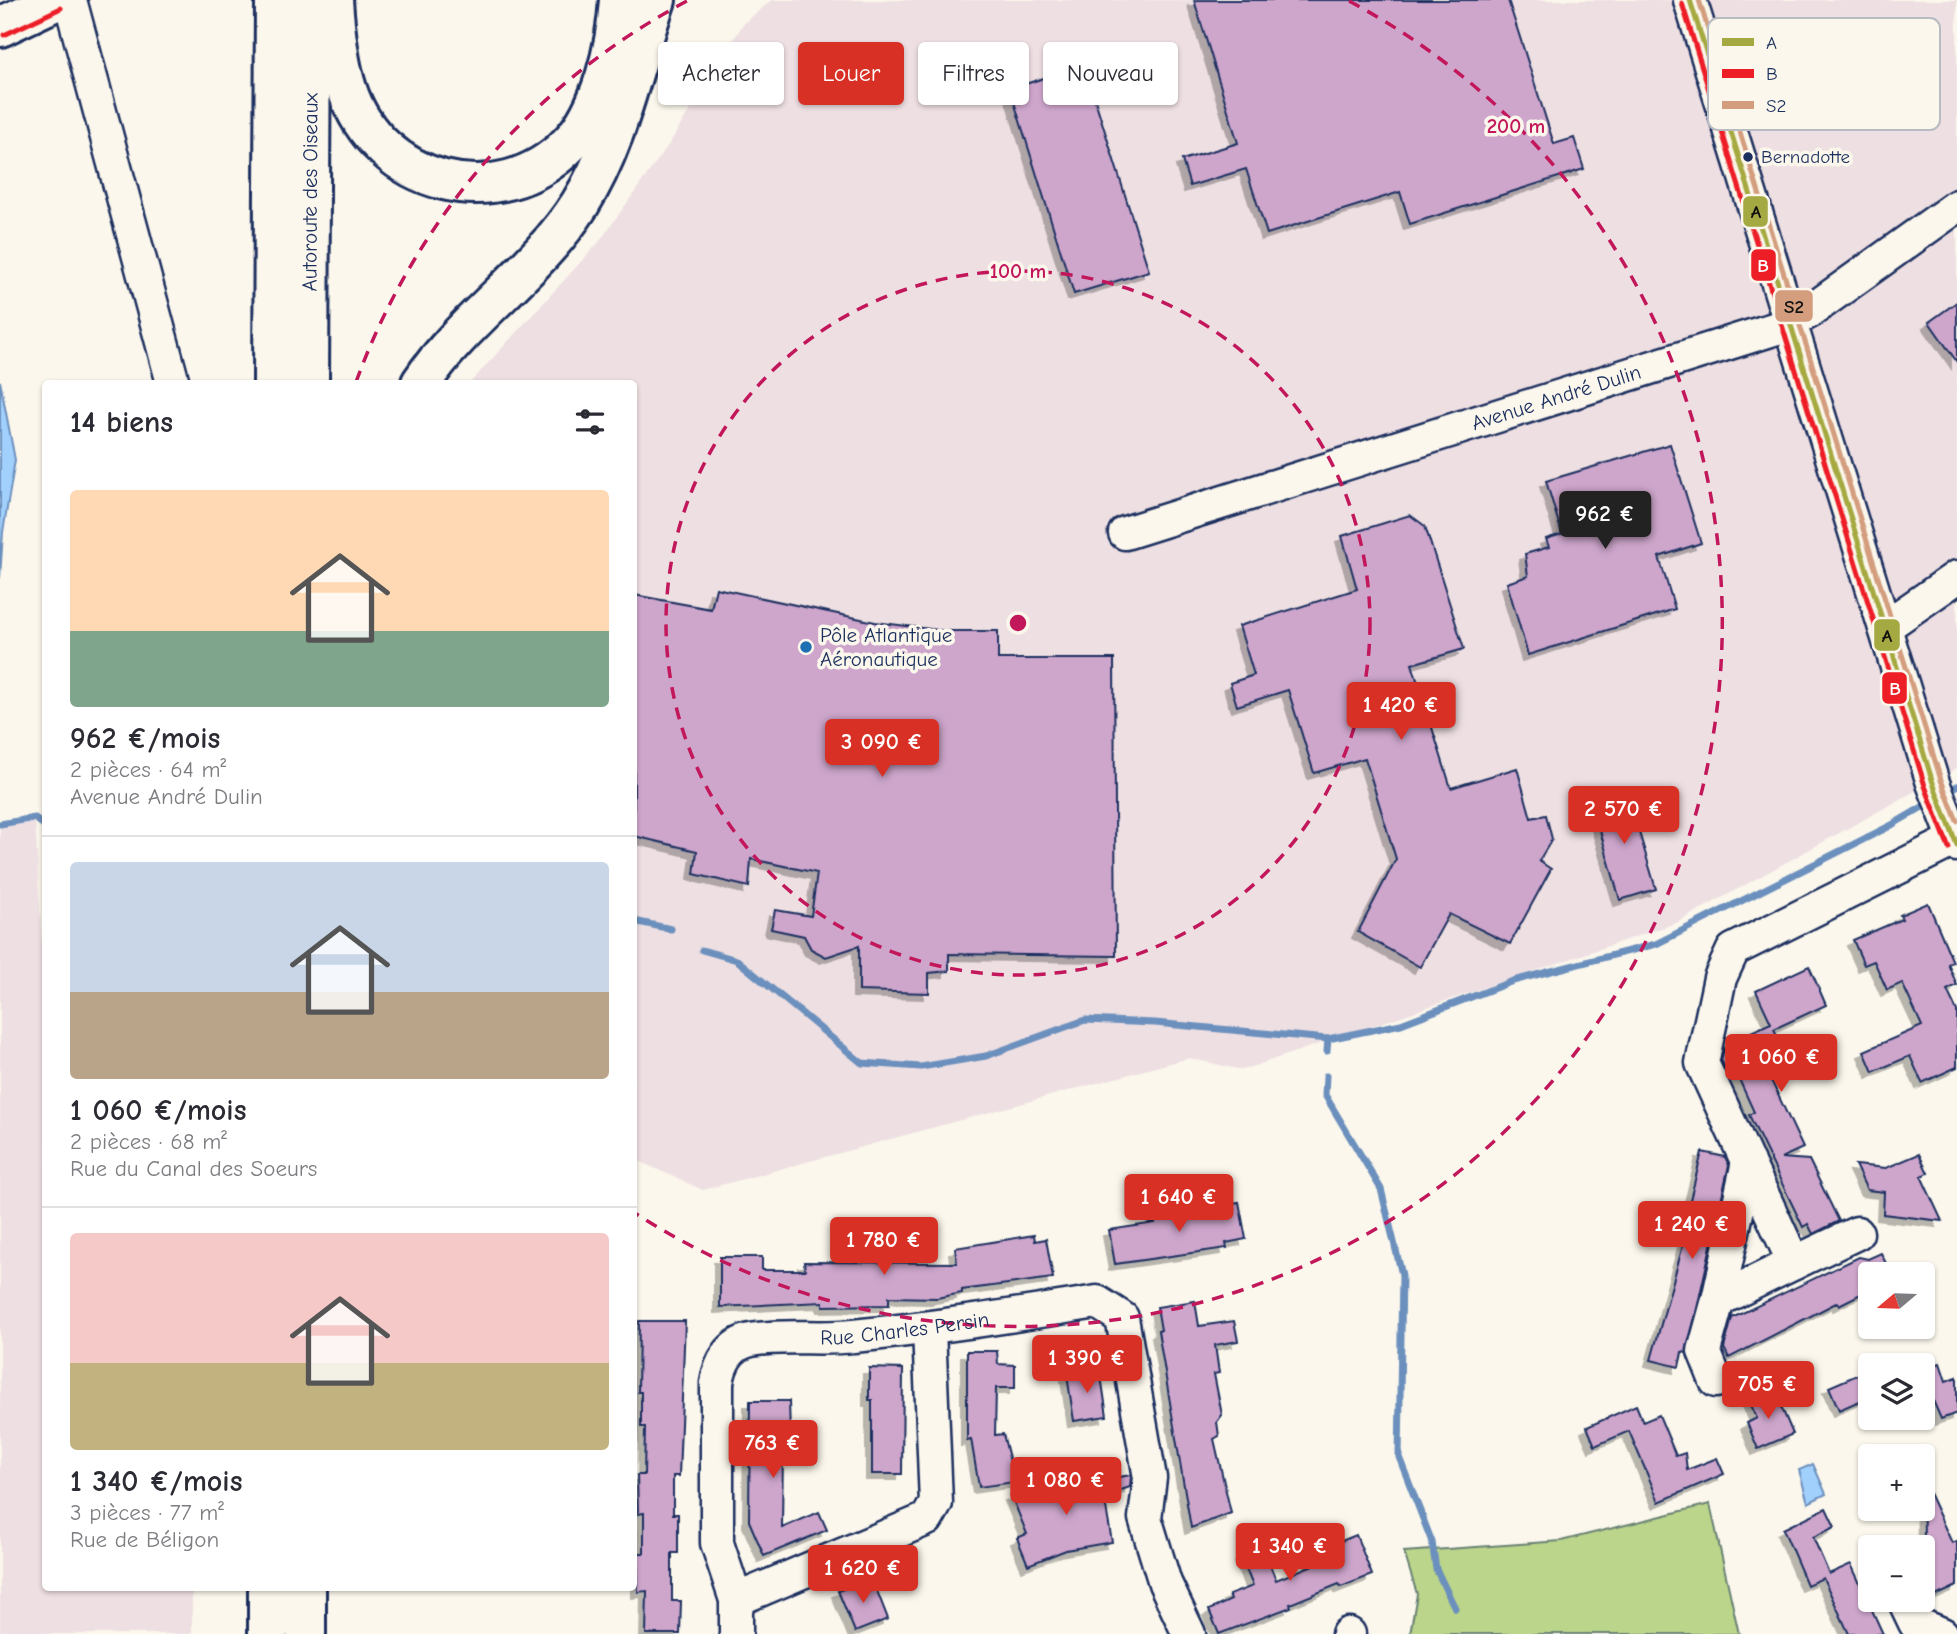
<!DOCTYPE html>
<html lang="fr">
<head>
<meta charset="utf-8">
<style>
  :root { --surface:#fff; --page:#f2f2f3; --text:#2b2b33; --muted:#7c7c81; --line:#e1e1e2; --accent:#d93025 }
  body { margin:0; font-family:"Comic Neue",sans-serif; background:var(--page); color:var(--text); height:100vh; display:flex; flex-direction:column; font-size:26px; white-space:nowrap }
  * { box-sizing:border-box; margin:0 }
  p { font-size:23px; color:var(--muted) }
  .icon { flex:none; width:38px; height:38px; fill:none; stroke:currentColor; stroke-width:2; stroke-linecap:round; stroke-linejoin:round }
  .map { position:relative; flex:1; overflow:hidden }
  .panel { position:absolute; left:42px; top:380px; width:595px; height:1211px; display:flex; flex-direction:column; background:var(--surface); border-radius:7px; box-shadow:0 2px 5px #0004 }
  .panel>* { flex:none }
  .top-card { position:absolute; left:658px; top:42px; width:665px; height:63px; display:flex; gap:14px }
  .needle { width:46px; rotate:251deg }
  .buttons { position:absolute; left:1858px; top:1262px; display:grid; gap:14px }
  .buttons a { display:grid; place-items:center; width:77px; height:77px; border-radius:7px; background:var(--surface); box-shadow:0 2px 5px #0004; font-size:35px }
  .price { position:absolute; translate:-50% -60px; padding:0 16px; border-radius:7px; background:var(--accent); color:#fff; font-size:23px; line-height:46px; filter:drop-shadow(0 2px 4px #0008) }
  .price::after { content:''; position:absolute; left:50%; top:42px; width:21px; height:16px; margin-left:-10px; background:inherit; clip-path:polygon(0 0,100% 0,50% 100%) }
  .price.active { background:#222; color:#fff }
  ul { padding:0; list-style:none }
  li { display:grid; align-content:center; gap:14px; height:371px; padding:0 28px }
  li+li { border-top:2px solid var(--line) }
  li span { display:grid; place-items:center; height:217px; border-radius:7px; color:#555 }
  li>.icon { margin-inline-start:auto }
  span .icon { width:126px; height:126px; fill:#fffc; stroke-width:1 }
  li b { font-size:30px }
  h2 { display:flex; justify-content:space-between; align-items:center; height:84px; padding:0 28px; font-size:30px }
  .tag { padding:0 24px; border-radius:7px; background:var(--surface); box-shadow:0 2px 5px #0004; font-size:24px; line-height:63px }
  .tag.active { background:var(--accent); color:#fff }
  .map>svg:first-child { display:block }
</style>
</head>
<body>
<div class="map">
<svg width="1957" height="1634" viewBox="0 0 1957 1634">
  <defs>
    <filter id="shadow"><feDropShadow dx="-6" dy="6" stdDeviation="0" flood-color="#0004"/></filter>
  </defs>
  <rect width="100%" height="100%" fill="#fbf7ec"/>
  <filter id="ink" filterUnits="userSpaceOnUse"><feTurbulence type="fractalNoise" baseFrequency=".0143" numOctaves="2"/><feDisplacementMap in="SourceGraphic" scale="14" xChannelSelector="R" yChannelSelector="G"/><feConvolveMatrix kernelMatrix="1 2 1 2 8 2 1 2 1" color-interpolation-filters="sRGB"/></filter>
  <g filter="url(#ink)">
    <!-- built -->
    <g fill="#eedfe2">
      <polygon points="772,0 1957,0 1957,768 1676,923 1242,1070 1189,1058 703,1190 634,1159 634,383 470,383 599,242 669,144 743,24"/>
      <polygon points="35,818 46,1020 46,1587 192,1587 192,1634 0,1634 0,824"/>
    </g>
    <!-- green -->
    <polygon fill="#bbd58b" stroke="#6b8274" stroke-width="2" points="1710,1504 1739,1634 1410,1634 1417,1594 1404,1552 1561,1541"/>
    <!-- water -->
    <g fill="#a2d0fd" stroke="#6c90bd" stroke-width="2">
      <polygon points="0,381 15,460 3,532 0,578"/>
      <polygon points="1813,1464 1826,1494 1808,1503 1799,1470"/>
    </g>
    <g fill="none" stroke-linecap="round" stroke-linejoin="round">
      <!-- stream -->
      <g stroke="#6c90bd" stroke-width="7">
        <polyline points="1944,794 1957,786"/>
        <polyline points="0,824 35,818 46,827"/>
        <polyline points="634,921 671,929"/>
        <polyline points="702,950 737,960 862,1063 921,1067 986,1056 1085,1020 1155,1023 1328,1039"/>
        <polyline points="1327,1051 1328,1039 1401,1024 1513,981 1656,944 1890,826 1931,802"/>
        <polyline points="1326,1076 1325,1095 1381,1189 1402,1275 1399,1457 1432,1542 1436,1569 1455,1608"/>
      </g>
    </g>
    <!-- building -->
    <g fill="#cea6cc" stroke="#1b2f5e" stroke-width="2" filter="url(#shadow)">
      <polygon points="1194,0 1508,0 1554,144 1574,138 1584,169 1410,224 1400,192 1267,234 1246,169 1190,186 1182,160 1238,143"/>
      <polygon points="1084,65 1149,271 1074,294 1010,89"/>
      <polygon points="1957,302 1957,362 1929,322"/>
      <polygon points="1670,444 1701,543 1659,557 1675,609 1528,655 1507,583 1528,576 1525,554 1549,547 1546,539 1562,534 1546,481"/>
      <polygon points="1410,515 1425,526 1464,649 1412,664 1451,788 1517,768 1531,818 1546,815 1552,839 1539,861 1551,869 1510,944 1449,914 1420,967 1358,932 1396,859 1365,758 1314,773 1288,690 1237,706 1230,683 1254,675 1239,626 1357,589 1342,536"/>
      <polygon points="716,588 875,622 946,631 998,631 998,659 1114,659 1116,956 949,954 949,971 929,973 929,993 859,991 859,946 826,957 811,949 804,936 771,929 775,910 811,916 817,873 751,859 749,887 694,874 697,851 634,836 634,595 711,609"/>
      <polygon points="1627,792 1656,889 1620,900 1592,803"/>
      <polygon points="1928,903 1953,962 1948,964 1957,985 1947,990 1957,1011 1957,1067 1922,1083 1910,1056 1873,1072 1864,1051 1922,1026 1902,983 1887,990 1874,961 1864,965 1853,940 1902,919 1900,915"/>
      <polygon points="1809,966 1826,1005 1774,1029 1786,1054 1764,1065 1803,1148 1781,1158 1809,1160 1839,1221 1813,1234 1808,1224 1803,1227 1759,1136 1749,1115 1754,1112 1738,1077 1731,1080 1721,1060 1724,1050 1731,1046 1729,1042 1771,1023 1756,991"/>
      <polygon points="1702,1152 1725,1157 1729,1165 1687,1353 1682,1352 1679,1367 1651,1360 1692,1213 1687,1212"/>
      <polygon points="1919,1154 1928,1173 1921,1176 1942,1221 1883,1214 1884,1192 1867,1190 1855,1165 1886,1168"/>
      <polygon points="1239,1202 1246,1239 1226,1243 1227,1248 1115,1264 1109,1230 1155,1223 1153,1216"/>
      <polygon points="1034,1235 1035,1241 1046,1239 1053,1278 962,1290 962,1293 937,1298 889,1297 889,1305 823,1306 823,1302 720,1307 720,1257 762,1257 762,1270 805,1270 804,1262 957,1263 955,1248"/>
      <polygon points="1881,1253 1891,1274 1871,1274 1871,1289 1839,1305 1838,1302 1729,1358 1724,1348 1732,1318 1859,1257 1868,1259"/>
      <polygon points="1195,1301 1199,1326 1234,1321 1238,1341 1215,1345 1219,1373 1214,1374 1222,1415 1217,1422 1219,1436 1214,1439 1231,1513 1191,1528 1158,1331 1161,1330 1157,1307"/>
      <polygon points="639,1321 685,1321 679,1476 673,1476 673,1514 678,1514 678,1553 672,1553 672,1601 681,1601 680,1634 646,1634 647,1591 638,1592 637,1553 644,1553 644,1513 638,1514 637,1475 644,1475 645,1427 641,1427 641,1392 638,1392"/>
      <polygon points="967,1351 997,1351 998,1364 1015,1365 1015,1388 996,1388 995,1435 1003,1434 1015,1482 979,1487 971,1439 967,1440"/>
      <polygon points="1940,1363 1946,1381 1957,1377 1957,1413 1941,1419 1928,1389 1923,1391 1923,1369"/>
      <polygon points="869,1368 903,1369 902,1474 872,1474 872,1400 869,1400"/>
      <polygon points="1100,1369 1107,1416 1074,1421 1067,1375"/>
      <polygon points="1871,1369 1871,1396 1839,1410 1829,1387"/>
      <polygon points="1774,1390 1793,1434 1758,1449 1747,1423 1757,1418 1749,1401"/>
      <polygon points="750,1401 789,1401 790,1433 785,1434 783,1451 782,1528 819,1512 827,1530 764,1556 749,1521"/>
      <polygon points="1636,1405 1643,1422 1659,1415 1676,1456 1685,1453 1687,1470 1717,1458 1724,1474 1659,1502 1629,1431 1595,1446 1587,1427"/>
      <polygon points="1131,1475 1130,1487 1104,1496 1112,1542 1066,1550 1028,1565 1017,1538 1027,1534 1011,1495"/>
      <polygon points="1923,1480 1952,1543 1957,1541 1957,1586 1925,1601"/>
      <polygon points="1826,1508 1835,1527 1813,1537 1829,1574 1851,1564 1883,1634 1849,1634 1823,1578 1807,1585 1783,1529"/>
      <polygon points="1356,1535 1372,1575 1341,1587 1339,1584 1290,1604 1291,1607 1219,1634 1209,1610 1231,1600 1229,1595 1253,1586 1241,1557 1263,1548 1276,1580 1313,1565 1309,1554"/>
      <polygon points="872,1578 888,1619 855,1632 838,1591"/>
    </g>
    <g fill="none" stroke-linecap="round" stroke-linejoin="round">
      <defs>
        <g id="minor">
          <polyline points="70,0 173,383"/>
          <polyline points="1690,0 1933,783 1957,845"/>
          <path id="s1" d="M1125 533 1780 327 1809 312 1957 206"/>
          <polyline points="1885,627 1957,577"/>
          <polyline points="1748,1162 1718,1300 1794,1263 1702,1063 1720,978 1733,950 1954,840"/>
          <polyline points="1794,1263 1857,1233"/>
          <polyline points="1716,1381 1704,1351 1718,1300"/>
          <polyline points="736,1600 927,1519 936,1503 929,1329"/>
          <polyline points="1904,1600 1915,1623 1942,1634"/>
          <path id="s2" d="M736 1634V1600L717 1543V1383C720 1363 730 1344 751 1340 784 1334 820 1340 853 1336 935 1328 1016 1315 1097 1302L1122 1318 1150 1478 1145 1518 1165 1583 1189 1634"/>
          <polyline points="1348,1634 1349,1634"/>
        </g>
        <polyline id="major" points="0,27 57,0"/>
        <g id="highway">
          <path d="M333 0C335 29 338 61 347 89 378 185 499 217 569 144 602 110 616 46 619 0"/>
          <polyline points="273,383 275,0"/>
          <path id="s3" d="M309 383 311 0"/>
          <path d="M421 383C465 317 537 272 580 204 619 142 632 68 656 0"/>
          <polyline points="268,1634 268,1587"/>
          <polyline points="306,1634 306,1587"/>
        </g>
      </defs>
      <!-- minor casing -->
      <use href="#minor" stroke="#1b2f5e" stroke-width="37"/>
      <!-- major casing -->
      <use href="#major" stroke="#1b2f5e" stroke-width="44"/>
      <!-- highway casing -->
      <use href="#highway" stroke="#1b2f5e" stroke-width="44"/>
      <!-- minor -->
      <use href="#minor" stroke="#fbf7ec" stroke-width="32"/>
      <!-- major -->
      <use href="#major" stroke="#fbf7ec" stroke-width="38"/>
      <!-- highway -->
      <use href="#highway" stroke="#fbf7ec" stroke-width="38"/>
      <defs>
        <polyline id="bus-1" points="1690,0 1933,783 1957,845"/>
        <g id="bus-2">
          <polyline points="1682,3 1925,786 1949,848"/>
          <polyline points="4,35 61,8"/>
        </g>
        <polyline id="bus-3" points="1699,0 1941,780 1957,821"/>
      </defs>
      <!-- bus-1 casing -->
      <use href="#bus-1" stroke="#fbf7ec" stroke-width="10"/>
      <!-- bus-2 casing -->
      <use href="#bus-2" stroke="#fbf7ec" stroke-width="10"/>
      <!-- bus-3 casing -->
      <use href="#bus-3" stroke="#fbf7ec" stroke-width="10"/>
      <!-- bus-1 -->
      <use href="#bus-1" stroke="#a5a941" stroke-width="5"/>
      <!-- bus-2 -->
      <use href="#bus-2" stroke="#ed1e25" stroke-width="5"/>
      <!-- bus-3 -->
      <use href="#bus-3" stroke="#d39d7e" stroke-width="5"/>
    </g>
  </g>
  <!-- distance rings -->
  <g fill="none" stroke="#c2185b" stroke-width="3.5" stroke-dasharray="12 9">
    <circle cx="1018" cy="623" r="352"/>
    <path d="M356 382A704 704 0 0 1 687 1M1349 1A704 704 0 1 1 635 1213"/>
  </g>
  <!-- markers -->
  <circle fill="#1b2f5e" stroke="#fbf7ec" stroke-width="2.5" cx="1748" cy="157" r="6"/>
  <circle fill="#1f6fb2" stroke="#fbf7ec" stroke-width="2.5" cx="806" cy="647" r="7"/>
  <g text-anchor="middle" dominant-baseline="central" stroke-width="7" stroke-linejoin="round" paint-order="stroke">
    <!-- bus labels -->
    <g font-size="19" fill="#1b2f5e" stroke="#fbf7ec" text-anchor="start">
      <text x="1761" y="157">Bernadotte</text>
    </g>
    <!-- street labels -->
    <g font-size="21" fill="#1b2f5e" stroke="#fbf7ec">
      <text stroke="none"><textPath href="#s3" startOffset="191">Autoroute des Oiseaux</textPath></text>
      <text stroke="none"><textPath href="#s1" startOffset="452">Avenue André Dulin</textPath></text>
      <text stroke="none"><textPath href="#s2" startOffset="467">Rue Charles Persin</textPath></text>
    </g>
    <!-- poi labels -->
    <g font-size="21" fill="#1b2f5e" stroke="#fbf7ec" text-anchor="start">
      <text x="820" y="635">Pôle Atlantique<tspan x="820" dy="24">Aéronautique</tspan></text>
    </g>
  </g>
  <!-- legend -->
  <rect x="1708" y="18" width="232" height="112" rx="10" fill="#fbf7ec" stroke="#b8bbc1" stroke-width="2"/>
  <rect x="1722" y="38" width="32" height="8" fill="#a5a941"/>
  <rect x="1722" y="69" width="32" height="9" fill="#ed1e25"/>
  <rect x="1722" y="101" width="32" height="8" fill="#d39d7e"/>
  <g font-size="19" fill="#1b2f5e">
    <text x="1766" y="49">A</text>
    <text x="1766" y="80">B</text>
    <text x="1766" y="112">S2</text>
  </g>
  <circle cx="1018" cy="623" r="10" fill="#c2185b" stroke="#fbf7ec" stroke-width="3.5"/>
  <g font-size="21" text-anchor="middle" font-weight="bold" fill="#c2185b" stroke="#fbf7ec" stroke-width="7" stroke-linejoin="round" paint-order="stroke">
    <text x="1516" y="133">200 m</text>
    <text x="1018" y="278">100 m</text>
  </g>
  <g stroke="#fbf7ec" stroke-width="2.5">
    <rect x="1742" y="195" width="27" height="33" rx="7" fill="#a5a941"/>
    <rect x="1750" y="248" width="27" height="34" rx="7" fill="#ed1e25"/>
    <rect x="1774" y="289" width="40" height="34" rx="7" fill="#d39d7e"/>
    <rect x="1873" y="618" width="28" height="34" rx="7" fill="#a5a941"/>
    <rect x="1881" y="671" width="27" height="34" rx="7" fill="#ed1e25"/>
  </g>
  <g font-size="19" text-anchor="middle" font-weight="bold" fill="#fff">
    <text x="1763" y="272">B</text>
    <text x="1895" y="695">B</text>
  </g>
  <g font-size="19" text-anchor="middle" font-weight="bold" fill="#111">
    <text x="1756" y="218">A</text>
    <text x="1794" y="313">S2</text>
    <text x="1887" y="642">A</text>
  </g>
</svg>
<div class="buttons">
<a><svg class="needle" viewBox="-14 -14 28 28"><path d="M0-13l5 13h-10z" fill="#e53935"/><path d="M0 13l5-13h-10z" fill="#7c7c81"/></svg></a>
<a><svg class="icon" aria-label="layers" viewBox="0 0 24 24"><path d="M12 4l9 5-9 5-9-5zM3 14l9 5 9-5"/></svg></a>
<a>+</a>
<a>−</a>
</div>
<b class="price active" style="left:1605px;top:551px">962 €</b>
<b class="price" style="left:1401px;top:742px">1 420 €</b>
<b class="price" style="left:882px;top:779px">3 090 €</b>
<b class="price" style="left:1624px;top:846px">2 570 €</b>
<b class="price" style="left:1781px;top:1094px">1 060 €</b>
<b class="price" style="left:1179px;top:1234px">1 640 €</b>
<b class="price" style="left:1692px;top:1261px">1 240 €</b>
<b class="price" style="left:884px;top:1277px">1 780 €</b>
<b class="price" style="left:1087px;top:1395px">1 390 €</b>
<b class="price" style="left:1768px;top:1421px">705 €</b>
<b class="price" style="left:773px;top:1480px">763 €</b>
<b class="price" style="left:1066px;top:1517px">1 080 €</b>
<b class="price" style="left:1290px;top:1583px">1 340 €</b>
<b class="price" style="left:863px;top:1605px">1 620 €</b>
<div class="top-card">
<a class="tag">Acheter</a>
<a class="tag active">Louer</a>
<a class="tag">Filtres</a>
<a class="tag">Nouveau</a>
</div>
<section class="panel">
<h2>14 biens<svg class="icon" aria-label="filters" viewBox="0 0 24 24"><path d="M4 7h16M4 17h16"/><circle cx="9" cy="7" r="2"/><circle cx="15" cy="17" r="2"/></svg></h2>
<ul>
<li><span style="background:linear-gradient(#ffd9b3 65%,#7fa58c 0)"><svg class="icon" aria-label="home" viewBox="0 0 24 24"><path d="M3 11l9-7 9 7M6 9v11h12V9"/></svg></span><div><b>962 €/mois</b><p>2 pièces · 64 m²</p><p>Avenue André Dulin</p></div></li>
<li><span style="background:linear-gradient(#c9d6e8 60%,#b9a48a 0)"><svg class="icon" aria-label="home" viewBox="0 0 24 24"><path d="M3 11l9-7 9 7M6 9v11h12V9"/></svg></span><div><b>1 060 €/mois</b><p>2 pièces · 68 m²</p><p>Rue du Canal des Soeurs</p></div></li>
<li><span style="background:linear-gradient(#f6c9c9 60%,#c2b280 0)"><svg class="icon" aria-label="home" viewBox="0 0 24 24"><path d="M3 11l9-7 9 7M6 9v11h12V9"/></svg></span><div><b>1 340 €/mois</b><p>3 pièces · 77 m²</p><p>Rue de Béligon</p></div></li>
</ul>
</section>
</div>
</body>
</html>
